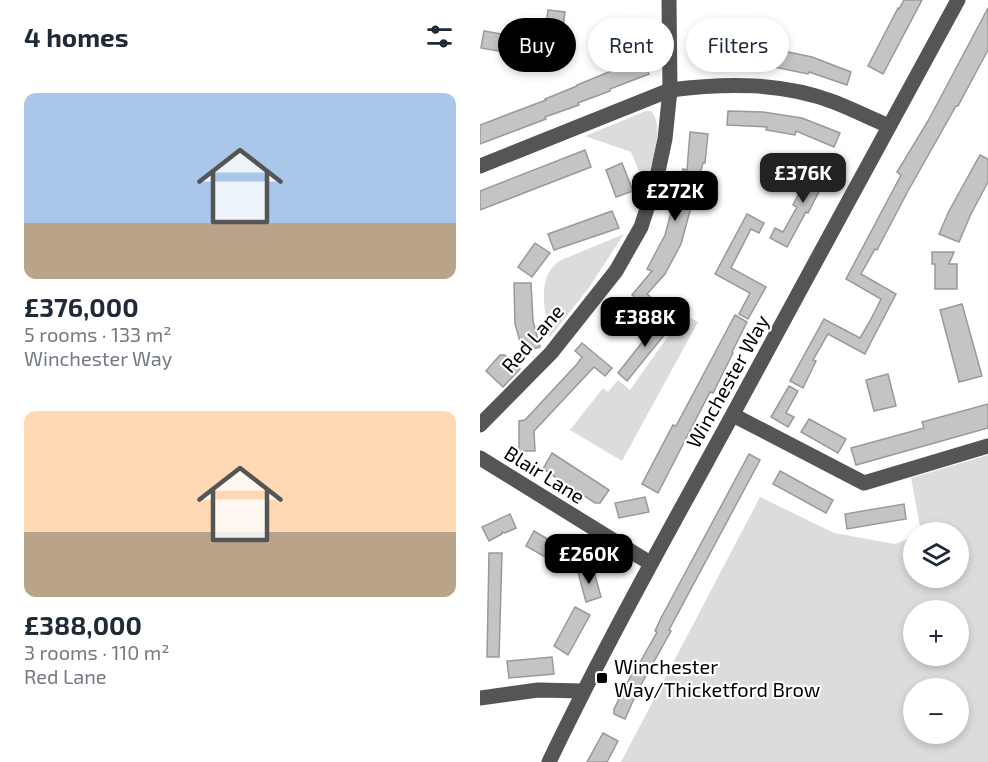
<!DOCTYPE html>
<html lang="en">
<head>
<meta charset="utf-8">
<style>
  :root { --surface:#fff; --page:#f2f2f3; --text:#1f2937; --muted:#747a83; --accent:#000 }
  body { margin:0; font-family:"Exo 2",sans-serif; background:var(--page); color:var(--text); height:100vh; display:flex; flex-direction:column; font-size:22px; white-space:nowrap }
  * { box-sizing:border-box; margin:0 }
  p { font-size:20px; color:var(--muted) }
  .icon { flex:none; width:33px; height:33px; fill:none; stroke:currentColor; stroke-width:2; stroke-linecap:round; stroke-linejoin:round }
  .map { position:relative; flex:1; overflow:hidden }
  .drawer { display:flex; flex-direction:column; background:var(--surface); width:480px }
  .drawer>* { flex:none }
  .guide { position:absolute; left:18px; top:18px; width:399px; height:54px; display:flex; gap:12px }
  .buttons { position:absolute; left:423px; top:522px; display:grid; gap:12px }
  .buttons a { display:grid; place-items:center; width:66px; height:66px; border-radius:50%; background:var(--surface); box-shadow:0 3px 9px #0003; font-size:30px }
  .price { position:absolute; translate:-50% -51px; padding:0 14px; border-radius:12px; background:var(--accent); color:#fff; font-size:20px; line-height:39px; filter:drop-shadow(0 2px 3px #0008) }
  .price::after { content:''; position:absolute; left:50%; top:36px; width:18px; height:14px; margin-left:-9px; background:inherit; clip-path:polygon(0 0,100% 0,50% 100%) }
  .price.current { background:#222; color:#fff }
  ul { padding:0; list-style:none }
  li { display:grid; align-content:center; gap:12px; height:318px; padding:0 24px }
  li span { display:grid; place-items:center; height:186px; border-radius:12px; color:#555 }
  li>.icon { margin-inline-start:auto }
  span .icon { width:108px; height:108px; fill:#fffc; stroke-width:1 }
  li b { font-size:26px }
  h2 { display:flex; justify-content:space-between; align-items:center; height:72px; padding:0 24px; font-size:26px }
  .tag { padding:0 21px; border-radius:27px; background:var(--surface); box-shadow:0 3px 9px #0003; font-size:21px; line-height:54px }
  .tag.current { background:var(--accent); color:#fff }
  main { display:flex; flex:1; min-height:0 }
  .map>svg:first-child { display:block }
</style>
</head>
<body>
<main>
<section class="drawer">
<h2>4 homes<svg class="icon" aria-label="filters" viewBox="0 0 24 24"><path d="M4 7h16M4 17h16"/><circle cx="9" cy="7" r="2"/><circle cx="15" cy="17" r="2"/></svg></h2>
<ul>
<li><span style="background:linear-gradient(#a9c7e8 70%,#b9a48a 0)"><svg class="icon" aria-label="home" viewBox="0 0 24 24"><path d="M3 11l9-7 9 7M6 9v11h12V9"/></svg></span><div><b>£376,000</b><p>5 rooms · 133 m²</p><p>Winchester Way</p></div></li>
<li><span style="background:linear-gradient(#ffd9b3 65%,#b9a48a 0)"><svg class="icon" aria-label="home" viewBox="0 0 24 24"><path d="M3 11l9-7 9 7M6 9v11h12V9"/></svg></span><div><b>£388,000</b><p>3 rooms · 110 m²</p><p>Red Lane</p></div></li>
</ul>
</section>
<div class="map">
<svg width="508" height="762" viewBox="0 0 508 762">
  <rect width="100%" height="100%" fill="#fff"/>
  <!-- green -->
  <g fill="#dcdcdc" fill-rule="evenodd">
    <path d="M166 111H171C186 127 171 167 165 186L151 152 105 136Z"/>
    <path d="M144 234 108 289 69 338C66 311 55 279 79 261Z"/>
    <polygon points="204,314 218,322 142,461 90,430 123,388 128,392 138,380 150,390"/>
    <path d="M508 455V762H141L280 497 354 533 415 544 433 537 434 578H478V532H441L431 478ZM434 610H478V656H434ZM434 688H478V734H434Z"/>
  </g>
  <!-- building -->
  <g fill="#c4c4c4" stroke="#999" stroke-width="1.5">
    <polygon points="424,0 442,0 403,74 388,66 418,8 419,9"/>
    <polygon points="508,8 508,50 478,106 476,106 428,191 397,250 395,249 381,274 416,294 390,344 385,354 348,334 333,360 336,361 323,388 310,381 344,319 380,338 390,321 401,299 366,279 421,175 417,172 448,121"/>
    <polygon points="68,10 85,12 81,42 64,39"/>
    <polygon points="4,31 56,40 53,57 1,48"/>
    <polygon points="247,45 294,49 332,57 371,72 367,85 329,72 328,74 289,66 262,64 262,62 221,66 219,48"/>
    <polygon points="163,58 169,74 130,89 130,91 98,103 99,105 65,117 66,119 0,144 0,125 66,100 65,99 97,86 97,85"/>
    <polygon points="248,111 283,112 322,118 360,133 354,147 316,131 315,135 286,130 287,127 247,125"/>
    <polygon points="210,132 228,134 225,163 223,163 201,244 185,274 167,294 187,311 180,318 152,295 172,271 167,269 185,235 203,169 207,170"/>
    <polygon points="105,150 111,167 0,210 0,191"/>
    <polygon points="500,155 508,159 508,182 491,214 479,242 459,234 469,211"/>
    <polygon points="142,163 153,191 136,197 126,170"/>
    <polygon points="335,163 350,170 328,213 326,212 307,247 290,238 295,228 303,232 317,207 313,205"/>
    <polygon points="132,211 139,228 74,250 68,234"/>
    <polygon points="267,214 284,223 279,233 271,229 251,268 286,287 268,319 259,314 270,293 235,274"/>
    <polygon points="55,243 70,253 52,277 38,267"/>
    <polygon points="452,252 474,252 469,264 477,264 477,289 455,289 455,264 452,264"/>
    <polygon points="34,283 51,283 53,321 60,347 43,352 35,324"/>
    <polygon points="482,304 502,376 479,382 460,310"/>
    <polygon points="255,315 267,322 252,352 253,353 233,393 230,392 178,493 162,484 193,425 196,426"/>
    <polygon points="183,316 193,324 147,381 138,373"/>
    <polygon points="102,343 132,368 125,376 114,367 54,431 55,451 39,451 39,421 45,420 97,364 102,357 95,351"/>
    <polygon points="20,355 25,355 40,369 23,387 6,371"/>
    <polygon points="408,374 416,406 394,411 386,380"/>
    <polygon points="309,386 318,391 306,413 314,417 308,427 291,417"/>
    <polygon points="508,404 508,428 376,465 371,448 444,428 442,422"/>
    <polygon points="329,419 366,439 358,453 321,432"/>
    <polygon points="72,453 129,490 120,503 115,503 63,469"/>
    <polygon points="269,454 280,460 189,630 191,631 157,692 145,719 134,714 134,709 157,664 159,664 177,632 175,631 181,618"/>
    <polygon points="300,471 353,500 346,513 293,484"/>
    <polygon points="165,497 169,512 139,518 135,503"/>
    <polygon points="424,504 426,519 367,529 365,514"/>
    <polygon points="30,514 36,528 25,533 22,532 22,534 9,541 2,527"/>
    <polygon points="54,531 93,554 86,566 81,566 46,546"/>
    <polygon points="9,553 22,553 19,657 7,657"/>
    <polygon points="113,568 121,597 106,602 98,572"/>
    <polygon points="95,607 110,615 88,655 74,646"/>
    <polygon points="72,657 74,674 29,678 27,661"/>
    <polygon points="123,733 138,741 127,762 107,762"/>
  </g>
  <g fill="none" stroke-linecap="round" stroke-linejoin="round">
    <!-- minor -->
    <g stroke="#555" stroke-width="15">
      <path d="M0 166 190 90C245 83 302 82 354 102 372 109 390 118 409 126"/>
      <polyline points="253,415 384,483 508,446"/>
      <polyline points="0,425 71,353 136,271 161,227 176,181 185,139 190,90 189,0"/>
      <polyline points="0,458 170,563"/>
      <polyline points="0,698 58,690 103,691"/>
      <path d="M69 762C126 643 190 529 253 414 328 276 402 138 478 0"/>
    </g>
  </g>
  <!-- markers -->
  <rect fill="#000" stroke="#fff" stroke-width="2" x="116" y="672" width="12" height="12" rx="3"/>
  <g text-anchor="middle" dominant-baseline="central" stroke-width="4.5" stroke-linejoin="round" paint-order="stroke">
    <!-- street labels -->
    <g font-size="20" fill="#000" stroke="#fff">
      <text transform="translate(52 338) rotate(-49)">Red Lane</text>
      <text transform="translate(247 381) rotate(-61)">Winchester Way</text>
      <text transform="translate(65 474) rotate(32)">Blair Lane</text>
    </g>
    <!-- poi labels -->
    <g font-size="20" fill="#000" stroke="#fff" text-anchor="start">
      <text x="134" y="666">Winchester<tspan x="134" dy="23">Way/Thicketford Brow</tspan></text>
    </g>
  </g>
</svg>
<div class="buttons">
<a><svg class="icon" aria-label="layers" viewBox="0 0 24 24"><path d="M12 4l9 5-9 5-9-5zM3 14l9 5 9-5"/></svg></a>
<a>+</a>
<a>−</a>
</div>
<b class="price current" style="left:323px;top:204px">£376K</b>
<b class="price" style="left:195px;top:222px">£272K</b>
<b class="price" style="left:165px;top:348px">£388K</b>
<b class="price" style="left:109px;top:585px">£260K</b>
<div class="guide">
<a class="tag current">Buy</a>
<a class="tag">Rent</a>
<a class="tag">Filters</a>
</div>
</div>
</main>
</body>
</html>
